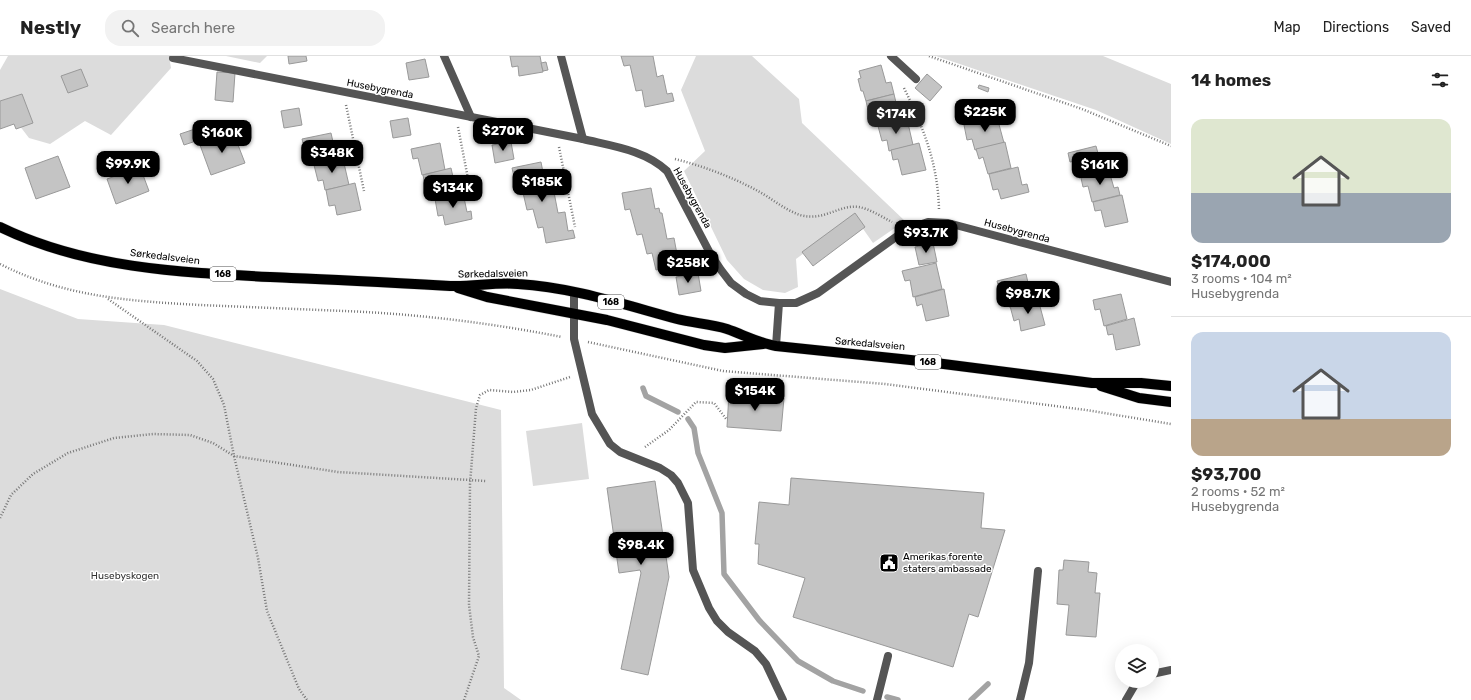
<!DOCTYPE html>
<html lang="en">
<head>
<meta charset="utf-8">
<style>
  :root { --surface:#fff; --page:#f2f2f2; --text:#222; --muted:#767676; --line:#e0e0e0; --accent:#000 }
  body { margin:0; font-family:Rubik,sans-serif; background:var(--page); color:var(--text); height:100vh; display:flex; flex-direction:column; font-size:15px; white-space:nowrap }
  * { box-sizing:border-box; margin:0 }
  p { font-size:13px; color:var(--muted) }
  .icon { flex:none; width:22px; height:22px; fill:none; stroke:currentColor; stroke-width:2; stroke-linecap:round; stroke-linejoin:round }
  .map { position:relative; flex:1; overflow:hidden }
  .drawer { display:flex; flex-direction:column; background:var(--surface); width:300px }
  .drawer>* { flex:none }
  .tools { position:absolute; left:1115px; top:588px; display:grid; gap:8px }
  .tools a { display:grid; place-items:center; width:44px; height:44px; border-radius:50%; background:var(--surface); box-shadow:0 4px 16px #0002; font-size:20px }
  .price { position:absolute; translate:-50% -34px; padding:0 9px; border-radius:8px; background:var(--accent); color:#fff; font-size:13px; line-height:26px; filter:drop-shadow(0 1px 2px #0008) }
  .price::after { content:''; position:absolute; left:50%; top:24px; width:12px; height:9px; margin-left:-6px; background:inherit; clip-path:polygon(0 0,100% 0,50% 100%) }
  .price.on { background:#222; color:#fff }
  ul { padding:0; list-style:none }
  li { display:grid; align-content:center; gap:8px; height:212px; padding:0 20px }
  li+li { border-top:1px solid var(--line) }
  li span { display:grid; place-items:center; height:124px; border-radius:12px; color:#555 }
  li>.icon { margin-inline-start:auto }
  span .icon { width:72px; height:72px; fill:#fffc; stroke-width:1 }
  li b { font-size:17px }
  h2 { display:flex; justify-content:space-between; align-items:center; height:48px; padding:0 20px; font-size:17px }
  header { display:flex; align-items:center; gap:24px; box-sizing:border-box; height:56px; padding:0 20px; background:var(--surface); border-bottom:1px solid var(--line) }
  header strong { font-size:19px }
  nav { display:flex; gap:22px; margin-inline-start:auto; font-size:14px }
  .search { width:280px; height:36px; background:var(--page); display:flex; align-items:center; gap:10px; box-sizing:border-box; padding:0 14px; border-radius:16px; color:var(--muted); font-size:15px }
  main { display:flex; flex:1; min-height:0 }
  .map>svg:first-child { display:block }
</style>
</head>
<body>
<header>
<strong>Nestly</strong>
<div class="search"><svg class="icon" aria-label="search" viewBox="0 0 24 24"><circle cx="10" cy="10" r="6"/><path d="M15 15l6 6"/></svg>Search here</div>
<nav><a>Map</a><a>Directions</a><a>Saved</a></nav>
</header>
<main>
<div class="map">
<svg width="1171" height="644" viewBox="0 0 1171 644">
  <rect width="100%" height="100%" fill="#fff"/>
  <!-- green -->
  <g fill="#dcdcdc">
    <polygon points="8,0 169,0 171,12 111,79 85,65 50,88 29,82 0,44 0,14"/>
    <polygon points="226,0 267,0 260,7"/>
    <polygon points="696,0 752,0 799,43 802,67 905,165 873,187 854,160 796,203 798,231 785,237 763,234 744,223 727,204 684,115 705,95 681,34"/>
    <polygon points="936,0 1103,0 1171,28 1171,88 1096,54"/>
    <polygon points="0,233 78,263 164,269 501,354 504,632 521,644 0,644"/>
    <polygon points="582,367 589,423 533,430 526,375"/>
  </g>
  <g fill="none" stroke-linecap="round" stroke-linejoin="round">
    <!-- stream -->
    <g stroke="#a3a3a3" stroke-width="5.5">
      <polyline points="643,332 646,340 678,356"/>
      <polyline points="688,363 694,372 698,397 722,457 724,518 759,564 798,605 833,625 863,635"/>
      <polyline points="887,641 898,644"/>
      <polyline points="971,644 988,628"/>
    </g>
  </g>
  <!-- building -->
  <g fill="#c4c4c4" stroke="#999">
    <polygon points="288,0 306,0 307,5 289,8"/>
    <polygon points="510,0 540,0 543,16 519,20 518,10 512,11"/>
    <polygon points="621,0 653,0 657,21 663,19 667,38 672,37 674,45 645,51 642,34 636,35 630,9 624,10"/>
    <polygon points="425,3 429,21 409,24 406,7"/>
    <polygon points="546,6 548,14 543,15 541,7"/>
    <polygon points="881,9 886,27 891,26 894,38 866,45 863,35 861,35 858,23 861,22 859,15"/>
    <polygon points="81,13 88,30 68,37 61,20"/>
    <polygon points="217,16 235,17 233,46 215,44"/>
    <polygon points="927,18 942,31 930,45 915,32"/>
    <polygon points="979,29 989,32 988,36 978,32"/>
    <polygon points="22,38 33,67 16,73 14,68 0,73 0,45"/>
    <polygon points="894,38 900,64 877,70 873,53 868,54 866,45"/>
    <polygon points="299,52 302,69 284,72 281,55"/>
    <polygon points="997,61 1004,87 975,94 972,83 967,84 964,69"/>
    <polygon points="408,62 411,79 393,82 390,65"/>
    <polygon points="907,63 913,89 889,95 887,84 882,85 878,70"/>
    <polygon points="198,72 202,83 184,89 180,78"/>
    <polygon points="233,76 245,107 211,119 200,89"/>
    <polygon points="331,77 337,104 313,109 311,98 306,99 302,83"/>
    <polygon points="511,86 514,103 495,107 492,89"/>
    <polygon points="1005,86 1011,112 988,118 983,101 979,103 976,93"/>
    <polygon points="440,87 445,114 422,119 418,102 413,103 411,93"/>
    <polygon points="919,87 926,114 902,119 898,103 893,104 891,94"/>
    <polygon points="1096,90 1103,116 1079,122 1075,105 1070,106 1068,97"/>
    <polygon points="58,100 70,131 36,143 25,112"/>
    <polygon points="343,103 349,129 325,134 323,124 318,125 314,109"/>
    <polygon points="541,106 546,132 553,131 558,157 565,156 568,175 573,174 575,182 546,187 543,171 538,172 533,153 527,154 521,128 516,129 512,112"/>
    <polygon points="140,111 149,135 116,148 107,123"/>
    <polygon points="1018,111 1022,129 1027,128 1029,136 1001,143 998,133 993,134 989,118"/>
    <polygon points="451,112 457,139 433,144 431,134 426,135 423,119"/>
    <polygon points="1109,115 1114,132 1118,131 1120,139 1092,146 1088,130 1083,131 1081,122"/>
    <polygon points="355,127 361,154 337,159 335,149 329,150 326,134"/>
    <polygon points="651,132 655,153 659,152 660,157 662,157 667,183 674,182 679,209 656,214 652,197 647,198 642,178 637,179 630,153 625,154 622,137"/>
    <polygon points="463,137 467,156 471,155 472,163 445,169 443,159 438,160 435,143"/>
    <polygon points="1122,139 1128,166 1105,171 1101,154 1095,155 1093,146"/>
    <polygon points="855,157 865,171 813,210 802,196"/>
    <polygon points="933,187 937,206 919,209 915,191"/>
    <polygon points="936,207 942,233 913,241 910,224 905,225 902,215"/>
    <polygon points="698,217 701,235 679,239 676,221"/>
    <polygon points="1026,218 1032,244 1009,251 1006,239 1001,240 997,225"/>
    <polygon points="944,233 949,260 926,265 922,248 917,250 915,241"/>
    <polygon points="1121,238 1127,263 1104,270 1100,253 1095,254 1093,244"/>
    <polygon points="1038,243 1045,269 1021,275 1019,263 1014,265 1010,250"/>
    <polygon points="1134,262 1140,289 1116,294 1113,278 1108,279 1106,270"/>
    <polygon points="729,337 784,342 781,375 727,371"/>
    <polygon points="791,422 984,437 981,472 1005,474 978,561 969,558 953,611 793,561 805,522 758,508 759,488 755,488 759,446 789,449"/>
    <polygon points="655,425 669,521 648,619 621,613 641,517 640,514 619,517 607,432"/>
    <polygon points="1064,504 1089,506 1088,516 1097,517 1095,537 1100,537 1096,581 1066,579 1069,549 1057,548 1059,514 1063,514"/>
  </g>
  <g fill="none" stroke-linecap="round" stroke-linejoin="round">
    <defs>
      <g id="primary">
        <path d="M0 171C90 215 193 217 291 222 344 224 397 227 450 230 473 231 495 226 518 228 572 231 625 249 677 263 693 267 711 268 727 273 744 279 759 287 776 290L920 305 1092 327H1141L1171 330"/>
        <polyline points="458,232 487,241 607,264 704,289 725,292 763,288"/>
        <polyline points="1101,330 1139,342 1171,346"/>
      </g>
    </defs>
    <!-- primary casing -->
    <use href="#primary" stroke="#dbdbdb" stroke-width="11"/>
    <!-- path -->
    <g stroke="#777" stroke-width="2.5" stroke-dasharray="1 2" stroke-linecap="butt">
      <polyline points="929,0 1082,53 1171,90"/>
      <path d="M904 32C924 73 938 108 939 154"/>
      <polyline points="346,49 364,135"/>
      <polyline points="458,71 472,143"/>
      <polyline points="559,91 575,171"/>
      <path d="M675 103C703 110 732 121 758 135 771 142 785 154 800 159 824 166 839 148 859 151 870 153 882 161 892 166"/>
      <path d="M0 208C65 241 129 245 200 249 248 251 297 253 345 255 418 258 491 267 562 281"/>
      <polyline points="108,243 197,305 213,323 224,349 234,400 258,502 267,555 299,633 307,644"/>
      <polyline points="588,286 723,315 885,328 1086,354 1171,368"/>
      <polyline points="645,391 669,374 696,346 714,347 727,364"/>
      <polyline points="0,462 11,439 33,418 68,397 114,382 153,378 190,379 213,387 234,400 338,416 486,425"/>
      <polyline points="464,644 479,600 473,581 469,549 470,428 476,352 480,339 489,334 513,336 531,334 570,321"/>
    </g>
    <!-- service -->
    <g stroke="#555" stroke-width="8">
      <polyline points="891,0 916,23"/>
      <polyline points="574,236 574,283 592,358 610,388 620,396 660,412 671,419 678,427 688,447 693,514 709,552 717,565 728,576 755,595 766,608 783,644"/>
      <polyline points="1152,618 1171,614"/>
      <polyline points="877,644 888,600"/>
      <polyline points="1020,644 1029,607 1038,515"/>
      <polyline points="1126,644 1136,627 1140,625"/>
    </g>
    <!-- minor -->
    <g stroke="#555" stroke-width="8">
      <polyline points="444,0 471,61"/>
      <polyline points="561,0 583,83"/>
      <path d="M173 2 583 83C612 90 645 94 667 115L711 199 721 214 731 227 746 238 760 245 779 247H796L818 237 907 173 928 166 948 167 1171 226"/>
      <polyline points="776,290 779,247"/>
    </g>
    <!-- primary -->
    <use href="#primary" stroke="#000" stroke-width="10"/>
  </g>
  <!-- icons -->
  <defs>
    <symbol id="civic-square" viewBox="-11 -11 22 22"><rect x="-9" y="-9" width="18" height="18" rx="4" fill="#000" stroke="#fff"/><path d="M-.6-6.5H3V-4.5H.6V-3L4-1V1h2V6H-6V1h2V-1L-.6-3ZM-1.2 2.5V6h2.4V2.5Z" fill="#fff"/></symbol>
  </defs>
  <g fill-rule="evenodd">
    <use href="#civic-square" x="878" y="496" width="22" height="22"/>
  </g>
  <g text-anchor="middle" dominant-baseline="central" stroke-width="3" stroke-linejoin="round" paint-order="stroke">
    <!-- shield labels -->
    <g fill="#fff" stroke="#4c4c4c" stroke-width="1">
      <rect x="210" y="211" width="26" height="14" rx="3"/>
      <rect x="598" y="239" width="26" height="14" rx="3"/>
      <rect x="915" y="299" width="26" height="14" rx="3"/>
    </g>
    <g font-size="9" font-weight="bold" fill="#000">
      <text x="223" y="218">168</text>
      <text x="611" y="246">168</text>
      <text x="928" y="306">168</text>
    </g>
    <!-- street labels -->
    <g font-size="10" fill="#000" stroke="#fff">
      <text transform="translate(380 33) rotate(11)">Husebygrenda</text>
      <text transform="translate(692 142) rotate(61)">Husebygrenda</text>
      <text transform="translate(1017 175) rotate(15)">Husebygrenda</text>
      <text transform="translate(165 201) rotate(7)">Sørkedalsveien</text>
      <text transform="translate(493 218) rotate(-1)">Sørkedalsveien</text>
      <text transform="translate(870 288) rotate(5)">Sørkedalsveien</text>
    </g>
    <!-- poi labels -->
    <g font-size="10" fill="#000" stroke="#fff" text-anchor="start">
      <text x="903" y="501">Amerikas forente<tspan x="903" dy="12">staters ambassade</tspan></text>
    </g>
    <!-- park labels -->
    <g font-size="10" fill="#333" stroke="#fff">
      <text x="125" y="520">Husebyskogen</text>
    </g>
  </g>
</svg>
<div class="tools">
<a><svg class="icon" aria-label="layers" viewBox="0 0 24 24"><path d="M12 4l9 5-9 5-9-5zM3 14l9 5 9-5"/></svg></a>
</div>
<b class="price" style="left:985px;top:77px">$225K</b>
<b class="price on" style="left:896px;top:79px">$174K</b>
<b class="price" style="left:503px;top:96px">$270K</b>
<b class="price" style="left:222px;top:98px">$160K</b>
<b class="price" style="left:332px;top:118px">$348K</b>
<b class="price" style="left:128px;top:129px">$99.9K</b>
<b class="price" style="left:1100px;top:130px">$161K</b>
<b class="price" style="left:542px;top:147px">$185K</b>
<b class="price" style="left:453px;top:153px">$134K</b>
<b class="price" style="left:926px;top:198px">$93.7K</b>
<b class="price" style="left:688px;top:228px">$258K</b>
<b class="price" style="left:1028px;top:259px">$98.7K</b>
<b class="price" style="left:755px;top:356px">$154K</b>
<b class="price" style="left:641px;top:510px">$98.4K</b>
</div>
<section class="drawer">
<h2>14 homes<svg class="icon" aria-label="filters" viewBox="0 0 24 24"><path d="M4 7h16M4 17h16"/><circle cx="9" cy="7" r="2"/><circle cx="15" cy="17" r="2"/></svg></h2>
<ul>
<li><span style="background:linear-gradient(#dfe7d0 60%,#9aa5b1 0)"><svg class="icon" aria-label="home" viewBox="0 0 24 24"><path d="M3 11l9-7 9 7M6 9v11h12V9"/></svg></span><div><b>$174,000</b><p>3 rooms · 104 m²</p><p>Husebygrenda</p></div></li>
<li><span style="background:linear-gradient(#c9d6e8 70%,#b9a48a 0)"><svg class="icon" aria-label="home" viewBox="0 0 24 24"><path d="M3 11l9-7 9 7M6 9v11h12V9"/></svg></span><div><b>$93,700</b><p>2 rooms · 52 m²</p><p>Husebygrenda</p></div></li>
</ul>
</section>
</main>
</body>
</html>
